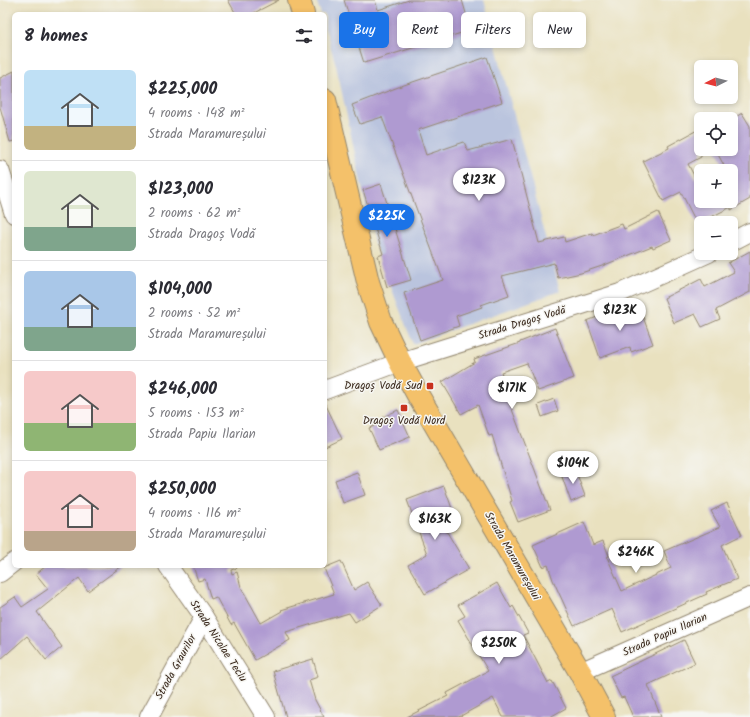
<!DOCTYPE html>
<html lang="en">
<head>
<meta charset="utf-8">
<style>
  :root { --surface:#fff; --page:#f7f7f7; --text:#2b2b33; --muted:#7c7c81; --line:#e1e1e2; --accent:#1a73e8 }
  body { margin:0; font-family:Kalam,sans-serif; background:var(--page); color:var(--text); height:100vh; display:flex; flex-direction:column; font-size:15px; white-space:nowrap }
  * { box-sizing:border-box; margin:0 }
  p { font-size:13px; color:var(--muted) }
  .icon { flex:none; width:22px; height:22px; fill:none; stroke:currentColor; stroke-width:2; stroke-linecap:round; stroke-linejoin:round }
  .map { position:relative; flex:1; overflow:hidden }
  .panel { position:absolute; left:12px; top:12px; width:315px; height:556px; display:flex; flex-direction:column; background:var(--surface); border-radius:6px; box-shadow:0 2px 6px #0003 }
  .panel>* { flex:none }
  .top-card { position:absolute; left:339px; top:12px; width:351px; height:36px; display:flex; gap:8px }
  .needle { width:26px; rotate:264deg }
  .buttons { position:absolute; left:694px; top:60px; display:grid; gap:8px }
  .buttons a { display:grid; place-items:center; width:44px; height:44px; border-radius:6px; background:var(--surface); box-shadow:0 2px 6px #0003; font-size:20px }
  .price { position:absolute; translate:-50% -34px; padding:0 9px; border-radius:14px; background:#fff; color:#222; font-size:13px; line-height:26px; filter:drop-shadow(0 1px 2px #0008) }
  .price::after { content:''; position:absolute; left:50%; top:24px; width:12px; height:9px; margin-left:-6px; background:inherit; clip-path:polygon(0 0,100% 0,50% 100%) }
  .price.current { background:var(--accent); color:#fff }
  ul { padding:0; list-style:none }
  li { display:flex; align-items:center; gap:12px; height:100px; padding:0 12px }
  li+li { border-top:1px solid var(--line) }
  li span { display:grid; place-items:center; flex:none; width:112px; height:80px; border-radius:6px; color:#555 }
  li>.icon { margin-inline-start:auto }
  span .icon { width:48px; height:48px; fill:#fffc; stroke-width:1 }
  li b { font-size:17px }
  h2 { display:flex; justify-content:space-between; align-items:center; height:48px; padding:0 12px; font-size:17px }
  .chip { padding:0 14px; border-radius:6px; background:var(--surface); box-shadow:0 2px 6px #0003; font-size:14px; line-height:36px }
  .chip.current { background:var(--accent); color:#fff }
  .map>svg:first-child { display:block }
</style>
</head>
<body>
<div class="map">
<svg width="750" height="717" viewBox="0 0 750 717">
  <rect width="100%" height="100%" fill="#f6f6f2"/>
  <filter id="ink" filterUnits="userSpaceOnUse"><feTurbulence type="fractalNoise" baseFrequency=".025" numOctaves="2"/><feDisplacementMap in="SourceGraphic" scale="8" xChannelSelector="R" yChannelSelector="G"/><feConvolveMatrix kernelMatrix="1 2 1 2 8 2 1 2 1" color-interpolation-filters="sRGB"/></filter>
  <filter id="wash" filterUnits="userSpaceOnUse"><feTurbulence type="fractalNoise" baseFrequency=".012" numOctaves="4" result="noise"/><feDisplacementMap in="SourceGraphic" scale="16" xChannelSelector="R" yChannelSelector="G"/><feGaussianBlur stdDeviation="0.9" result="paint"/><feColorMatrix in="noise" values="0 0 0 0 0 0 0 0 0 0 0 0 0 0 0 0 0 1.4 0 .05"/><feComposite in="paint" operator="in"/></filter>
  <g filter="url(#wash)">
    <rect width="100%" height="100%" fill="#e9e1bf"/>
    <!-- industrial -->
    <polygon fill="#bac4de" points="316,0 484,0 560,291 413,344 374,243 336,65 325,28 325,14 321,14"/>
    <g id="blocks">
      <!-- building -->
      <g fill="#af9ad1">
        <polygon points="228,0 279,0 252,14 236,14"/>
        <polygon points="344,0 375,0 378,10 409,0 462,0 471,30 364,63"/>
        <polygon points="487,57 502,102 418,130 426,155 464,142 468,151 512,139 539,243 564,237 565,242 592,233 593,235 622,224 624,229 658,212 671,240 653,248 652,246 602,266 581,273 558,278 554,263 502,276 509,295 481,305 482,307 456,316 459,326 420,340 404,293 443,280 382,117 360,124 352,105 401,86"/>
        <polygon points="14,71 14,141 10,142 0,107 0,78"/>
        <polygon points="742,113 750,126 750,199 731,210 731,207 701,222 701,232 681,192 663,201 643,161 669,148 668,146 701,128 701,157 688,164 701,189 701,201 731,201 731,171 727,171 715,149 731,149 731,120"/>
        <polygon points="381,184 411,280 387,287 378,256 383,254 363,190"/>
        <polygon points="750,251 750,292 716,310 720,319 702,327 695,314 674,323 664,298 701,279 705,287 734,272 728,263"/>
        <polygon points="639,306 653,344 631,352 630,347 600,358 587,321 605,314 607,318"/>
        <polygon points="555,328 574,378 538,391 527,363 501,372 505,382 502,383 550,510 518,522 510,502 512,501 492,435 489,436 478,405 461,414 442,382 475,362 474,359 520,343 520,342"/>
        <polygon points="554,399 558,411 542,417 538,405"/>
        <polygon points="325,403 342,439 325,447"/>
        <polygon points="398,410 410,437 379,450 369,428 385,422 383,417"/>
        <polygon points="575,469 585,496 571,502 561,474"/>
        <polygon points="357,472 365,495 343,503 335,480"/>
        <polygon points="444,486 455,517 441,522 469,569 425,594 408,565 427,554 407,500"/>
        <polygon points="727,503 742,535 722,545 737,579 706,592 707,594 622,632 612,609 574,626 553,580 548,565 543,567 533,545 584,522 593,545 603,541 609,556 607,557 622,591 671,568 664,551 720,527 711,511"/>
        <polygon points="341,561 354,590 367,582 382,605 355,622 349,613 286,632 290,640 255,660 234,623 231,625 216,597 211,599 205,579 198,581 193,566 236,566 237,568 231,570 232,574 237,572 241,587 261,623 282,611 281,610 334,594 324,568"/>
        <polygon points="46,566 122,566 88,591 79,578 37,612 62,647 46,660 27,636 0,660 0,607 15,597 22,607 48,589 36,574"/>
        <polygon points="497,583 511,608 513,606 528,633 523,635 548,683 552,681 566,708 550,717 503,717 493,698 459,717 407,717 448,696 447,693 488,671 458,620 465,616 458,605"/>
        <polygon points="684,640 695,663 648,685 661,717 633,717 624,697 621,698 610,676"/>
        <polygon points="313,659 318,677 309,680 315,700 324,717 286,717 273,671"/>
      </g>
    </g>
  </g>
  <g filter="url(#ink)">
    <use href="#blocks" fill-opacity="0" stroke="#92866e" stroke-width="1"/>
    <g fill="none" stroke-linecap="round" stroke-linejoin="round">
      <defs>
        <g id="minor">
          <polyline points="0,170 14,214"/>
          <polyline points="731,242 750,232"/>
          <polyline points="325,390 400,362 620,293 709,253"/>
          <polyline points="168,566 204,617 266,717"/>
          <polyline points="0,573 14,562"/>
          <polyline points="580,672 750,597"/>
          <polyline points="149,717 204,617"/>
        </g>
        <g id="major">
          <polyline points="299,0 303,14"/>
          <polyline points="325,100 368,282 381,322 400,362 419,397 580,672 604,717"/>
        </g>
      </defs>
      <!-- minor casing -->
      <use href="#minor" stroke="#92866e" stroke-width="20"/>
      <!-- major casing -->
      <use href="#major" stroke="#92866e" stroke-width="24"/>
      <!-- minor -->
      <use href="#minor" stroke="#fff" stroke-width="18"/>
      <!-- major -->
      <use href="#major" stroke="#f4c16a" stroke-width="22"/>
    </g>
  </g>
  <!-- markers -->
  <g fill="#c8321e" stroke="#f6f6f2" stroke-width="1.5">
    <rect x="426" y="382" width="8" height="8" rx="2"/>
    <rect x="400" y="404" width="8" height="8" rx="2"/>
  </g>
  <g text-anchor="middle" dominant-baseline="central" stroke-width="3" stroke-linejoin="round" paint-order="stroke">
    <!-- street labels -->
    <g font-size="11" fill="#3b2a1e" stroke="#f6f6f2">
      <text transform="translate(522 323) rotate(-17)">Strada Dragoș Vodă</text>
      <text transform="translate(512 556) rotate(60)">Strada Maramureșului</text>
      <text transform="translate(665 635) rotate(-24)">Strada Papiu Ilarian</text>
      <text transform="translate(218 641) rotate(57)">Strada Nicolae Teclu</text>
      <text transform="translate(176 667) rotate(-61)">Strada Graurilor</text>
    </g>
    <!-- poi labels -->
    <g font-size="11" fill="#3b2a1e" stroke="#f6f6f2" text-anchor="end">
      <text x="422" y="386">Dragoș Vodă Sud</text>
      <text x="404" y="421" text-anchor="middle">Dragoș Vodă Nord</text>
    </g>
  </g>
</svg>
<div class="buttons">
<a><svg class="needle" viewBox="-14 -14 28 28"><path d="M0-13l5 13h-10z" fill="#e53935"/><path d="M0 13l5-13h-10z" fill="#7c7c81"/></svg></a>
<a><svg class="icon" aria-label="locate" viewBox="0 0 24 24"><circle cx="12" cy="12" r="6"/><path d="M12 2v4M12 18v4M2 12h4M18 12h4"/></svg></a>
<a>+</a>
<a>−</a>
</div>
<b class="price" style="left:479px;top:202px">$123K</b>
<b class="price current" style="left:387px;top:238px">$225K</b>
<b class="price" style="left:620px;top:332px">$123K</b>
<b class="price" style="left:512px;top:410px">$171K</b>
<b class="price" style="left:573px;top:485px">$104K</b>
<b class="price" style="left:435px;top:541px">$163K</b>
<b class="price" style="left:636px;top:574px">$246K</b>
<b class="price" style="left:499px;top:665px">$250K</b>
<div class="top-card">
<a class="chip current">Buy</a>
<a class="chip">Rent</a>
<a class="chip">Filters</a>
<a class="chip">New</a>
</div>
<section class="panel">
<h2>8 homes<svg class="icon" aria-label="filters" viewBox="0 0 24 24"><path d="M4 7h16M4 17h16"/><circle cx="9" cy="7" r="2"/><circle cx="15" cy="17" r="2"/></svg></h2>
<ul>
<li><span style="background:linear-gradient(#bfe0f5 70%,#c2b280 0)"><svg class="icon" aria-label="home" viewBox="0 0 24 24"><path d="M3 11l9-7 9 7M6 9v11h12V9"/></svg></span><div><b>$225,000</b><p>4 rooms · 148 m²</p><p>Strada Maramureșului</p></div></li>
<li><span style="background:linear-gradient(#dfe7d0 70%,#7fa58c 0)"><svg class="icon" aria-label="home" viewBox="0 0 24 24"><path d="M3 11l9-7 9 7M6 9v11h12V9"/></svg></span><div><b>$123,000</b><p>2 rooms · 62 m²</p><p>Strada Dragoș Vodă</p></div></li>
<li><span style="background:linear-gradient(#a9c7e8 70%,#7fa58c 0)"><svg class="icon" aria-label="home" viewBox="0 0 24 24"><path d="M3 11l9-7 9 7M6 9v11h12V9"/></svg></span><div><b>$104,000</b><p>2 rooms · 52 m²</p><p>Strada Maramureșului</p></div></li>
<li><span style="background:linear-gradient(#f6c9c9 65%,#8fb573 0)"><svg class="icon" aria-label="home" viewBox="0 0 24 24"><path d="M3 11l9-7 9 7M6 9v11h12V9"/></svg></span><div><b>$246,000</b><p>5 rooms · 153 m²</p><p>Strada Papiu Ilarian</p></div></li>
<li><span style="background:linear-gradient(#f6c9c9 75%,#b9a48a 0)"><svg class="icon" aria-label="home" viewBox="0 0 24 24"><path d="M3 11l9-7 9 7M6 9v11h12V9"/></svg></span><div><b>$250,000</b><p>4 rooms · 116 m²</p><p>Strada Maramureșului</p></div></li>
</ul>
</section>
</div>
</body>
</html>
